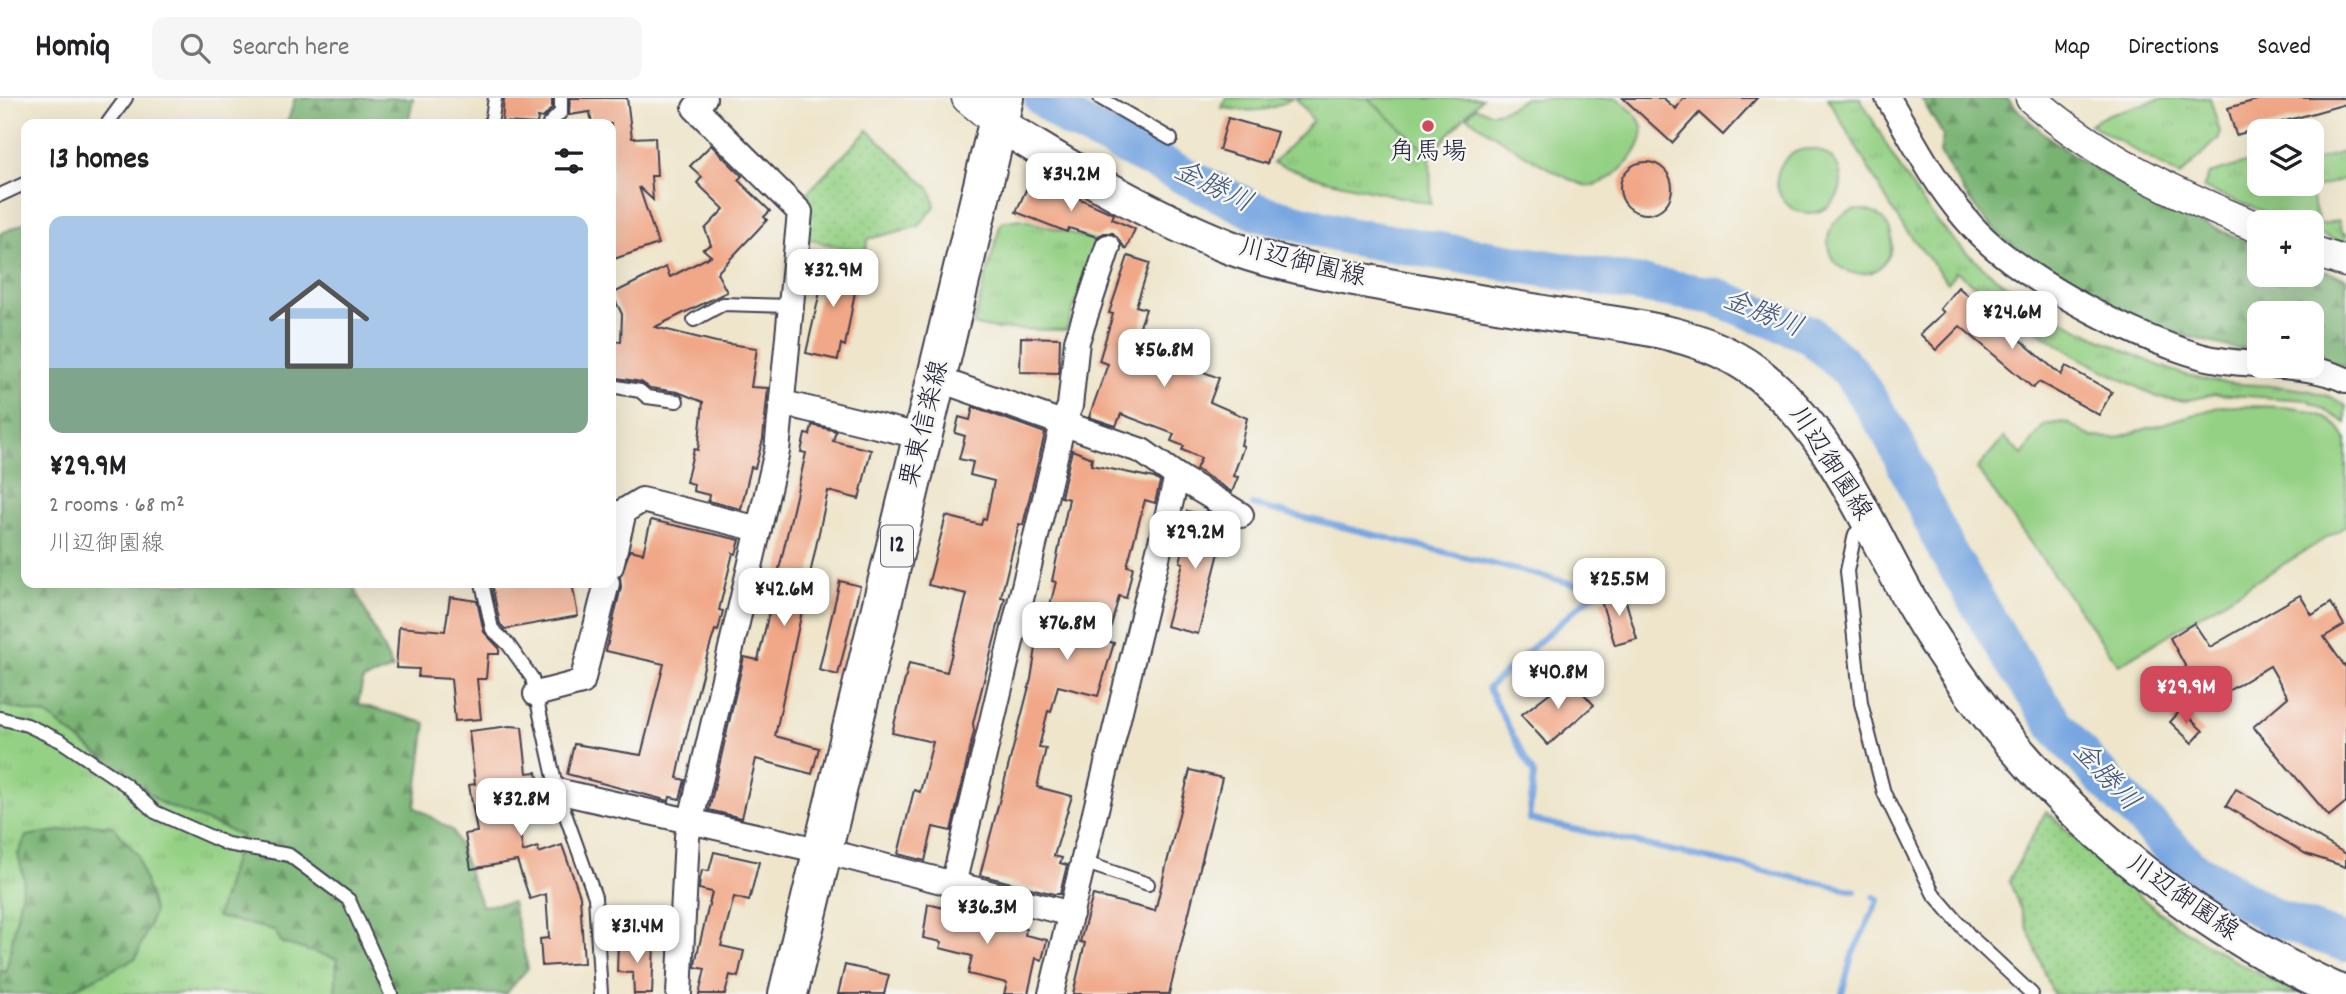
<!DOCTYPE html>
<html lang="en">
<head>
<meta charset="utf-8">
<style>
  :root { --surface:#fff; --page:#f6f6f6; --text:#202124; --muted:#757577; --line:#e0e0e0; --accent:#d1495b }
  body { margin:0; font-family:Dekko,"Klee One",sans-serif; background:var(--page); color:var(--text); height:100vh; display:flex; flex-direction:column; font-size:26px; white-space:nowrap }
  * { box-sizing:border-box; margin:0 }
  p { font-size:23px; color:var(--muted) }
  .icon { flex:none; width:38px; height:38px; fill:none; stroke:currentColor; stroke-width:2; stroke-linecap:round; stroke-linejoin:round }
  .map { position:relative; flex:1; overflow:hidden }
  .details { position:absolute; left:21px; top:21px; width:595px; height:469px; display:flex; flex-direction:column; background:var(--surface); border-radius:14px; box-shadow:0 7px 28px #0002 }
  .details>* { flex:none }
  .fabs { position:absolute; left:2247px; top:21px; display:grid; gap:14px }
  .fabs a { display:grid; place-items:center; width:77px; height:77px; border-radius:14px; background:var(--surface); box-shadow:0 7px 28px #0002; font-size:35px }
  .price { position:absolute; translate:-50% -60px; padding:0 16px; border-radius:14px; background:#fff; color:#222; font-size:23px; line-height:46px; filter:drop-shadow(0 2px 4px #0008) }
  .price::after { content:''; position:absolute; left:50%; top:42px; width:21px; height:16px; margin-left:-10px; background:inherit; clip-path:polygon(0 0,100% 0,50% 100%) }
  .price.current { background:var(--accent); color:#fff }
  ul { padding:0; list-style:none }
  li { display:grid; align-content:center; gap:14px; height:371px; padding:0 28px }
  li span { display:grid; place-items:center; height:217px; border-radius:14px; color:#555 }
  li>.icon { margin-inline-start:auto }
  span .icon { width:126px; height:126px; fill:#fffc; stroke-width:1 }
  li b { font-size:30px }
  h2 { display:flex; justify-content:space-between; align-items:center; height:84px; padding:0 28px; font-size:30px }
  header { display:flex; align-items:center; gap:42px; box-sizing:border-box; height:98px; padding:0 35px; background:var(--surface); border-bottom:2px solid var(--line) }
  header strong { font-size:33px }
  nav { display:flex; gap:38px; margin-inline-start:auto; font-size:24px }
  .search { width:490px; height:63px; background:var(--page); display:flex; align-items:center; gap:18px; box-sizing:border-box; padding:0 24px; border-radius:14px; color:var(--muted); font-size:26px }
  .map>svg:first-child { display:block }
</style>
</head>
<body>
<header>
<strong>Homiq</strong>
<div class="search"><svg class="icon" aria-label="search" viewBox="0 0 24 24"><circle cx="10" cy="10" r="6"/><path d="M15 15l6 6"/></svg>Search here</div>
<nav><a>Map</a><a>Directions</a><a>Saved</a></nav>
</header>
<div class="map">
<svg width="2346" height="896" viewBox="0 0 2346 896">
  <defs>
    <pattern id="grass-tufts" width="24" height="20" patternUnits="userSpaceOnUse" patternTransform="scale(1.75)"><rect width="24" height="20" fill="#95d185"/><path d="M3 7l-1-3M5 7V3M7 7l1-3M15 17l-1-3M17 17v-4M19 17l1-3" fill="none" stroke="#80b374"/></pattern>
    <pattern id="forest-firs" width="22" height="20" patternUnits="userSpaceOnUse" patternTransform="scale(1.75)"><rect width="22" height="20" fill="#78b372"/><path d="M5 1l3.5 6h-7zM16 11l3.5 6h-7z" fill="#62915f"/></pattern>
    <pattern id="park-dots" width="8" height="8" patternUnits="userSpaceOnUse" patternTransform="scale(1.75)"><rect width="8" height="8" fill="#95d185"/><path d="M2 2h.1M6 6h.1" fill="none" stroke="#80b374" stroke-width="1.8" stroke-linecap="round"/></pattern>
  </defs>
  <rect width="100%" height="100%" fill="#f6f6f2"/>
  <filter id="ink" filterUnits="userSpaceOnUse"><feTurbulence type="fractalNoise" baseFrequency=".0143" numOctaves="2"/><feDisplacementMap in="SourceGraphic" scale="14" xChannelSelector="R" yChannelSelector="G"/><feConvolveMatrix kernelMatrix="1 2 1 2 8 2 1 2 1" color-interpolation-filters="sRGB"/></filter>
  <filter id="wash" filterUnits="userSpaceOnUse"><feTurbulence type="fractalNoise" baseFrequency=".00686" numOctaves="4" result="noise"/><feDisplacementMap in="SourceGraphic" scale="28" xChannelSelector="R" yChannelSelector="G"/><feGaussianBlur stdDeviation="1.57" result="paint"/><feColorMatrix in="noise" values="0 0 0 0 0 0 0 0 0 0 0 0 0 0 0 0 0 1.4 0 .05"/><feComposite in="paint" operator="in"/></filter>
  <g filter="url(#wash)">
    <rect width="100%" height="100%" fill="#eee5ca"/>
    <!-- grass -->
    <g fill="url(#grass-tufts)" stroke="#5c7a60" stroke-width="2">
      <path d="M1226 0H1293C1269 15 1250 14 1222 10Z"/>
      <polygon points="1296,0 1368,0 1430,57 1431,106 1325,82 1273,65 1313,23"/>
      <path d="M1828 0H1860C1881 35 1899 73 1923 105 1969 169 2032 209 2102 242 2138 259 2173 276 2212 283 2251 290 2314 283 2346 308V325L2308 302 2215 296 2185 303 2157 299 2081 261 2020 222 1956 173 1948 185 1899 123Z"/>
      <polygon points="2164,0 2210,0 2220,34 2219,40 2180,78 2090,26 2109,16"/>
      <polygon points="2346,53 2346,80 2309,92 2320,127 2338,122 2343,136 2346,135 2346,146 2312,133 2312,124 2291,124 2203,90 2209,76 2259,61 2259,86 2312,86 2312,63"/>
      <polygon points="1021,121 1097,143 1066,232 998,231 973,227 1001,124"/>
      <polygon points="0,607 47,617 161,705 283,746 404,896 0,896"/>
    </g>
    <!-- forest -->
    <g fill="url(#forest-firs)" stroke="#4d6a56" stroke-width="2">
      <polygon points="295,0 413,0 408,26 278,26 288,23"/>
      <path d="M1921 0H2007C2073 74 2170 111 2259 149V177H2312V169L2346 180V268L2312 263V215H2259V256L2253 255C2227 248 2200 243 2176 235 2129 218 2029 167 1995 133 1972 109 1957 83 1940 55L1943 37Z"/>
      <polygon points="26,124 26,485 353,487 393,571 363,582 358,606 426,625 415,709 453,733 482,808 512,804 528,870 506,896 335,896 337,861 282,845 274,832 217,819 241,737 161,705 47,617 0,607 0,136"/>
      <polygon points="86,726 113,728 137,756 154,814 136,860 67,894 68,896 0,896 0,873 6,874 24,781 18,756 26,738 72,731"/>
    </g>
    <!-- park -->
    <g fill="url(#park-dots)" stroke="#5c7a60" stroke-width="2">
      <polygon points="868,32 931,92 935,108 919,128 868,141 865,155 806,141 802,100"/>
      <path d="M2046 713C2085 748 2122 786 2163 817 2205 848 2252 873 2298 896H2053L2009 782Z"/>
    </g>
    <!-- pitch -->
    <g fill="#95d185" stroke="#5c7a60" stroke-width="2">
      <polygon points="1368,0 1482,0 1430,57"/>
      <path d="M1525 0H1617C1626 8 1639 17 1642 28 1648 51 1607 93 1584 87 1557 79 1492 36 1467 19L1476 9C1494 21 1509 10 1525 0Z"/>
      <circle cx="1809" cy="83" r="32"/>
      <circle cx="1860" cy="144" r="32"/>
      <path d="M2222 308C2260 310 2326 300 2346 341V428L2119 567 1977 371 2004 339 2022 357 2044 327 2065 324 2092 339 2115 340Z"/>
    </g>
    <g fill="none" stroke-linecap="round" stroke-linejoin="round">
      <!-- stream -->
      <g stroke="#77a6e1" stroke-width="6">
        <polyline points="1253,407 1590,490 1594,496 1581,506 1488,590 1534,677 1529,721 1855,793"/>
        <polyline points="1842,896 1852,857 1879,801 1874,799"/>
      </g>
      <!-- river -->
      <polyline stroke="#77a6e1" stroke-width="38" points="1043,0 1068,20 1257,114 1347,138 1714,198 1809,236 1850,273 1891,336 1947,453 2010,559 2056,628 2091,668 2190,769 2273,819 2346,845"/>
    </g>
    <g id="blocks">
      <!-- building -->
      <g fill="#f1a888">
        <polygon points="504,0 552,0 552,10 543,20 538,19 537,26 502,24"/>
        <polygon points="570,0 627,0 632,40 655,39 657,78 651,78 653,102 639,89 658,146 611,162 611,26 592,26 590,14 569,17"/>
        <polygon points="1623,0 1663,0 1676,11 1683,0 1757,0 1723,37 1699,15 1672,45"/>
        <polygon points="2264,0 2346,0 2346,6 2236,37 2228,10"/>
        <polygon points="1228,20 1277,34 1267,66 1219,52"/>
        <polygon points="711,47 742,78 738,82 770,113 764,119 767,122 717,175 727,194 655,229 716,244 757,250 751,289 768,290 763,341 755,370 751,369 741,411 708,403 709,397 693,393 694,386 686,384 694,351 698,352 703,304 678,294 650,290 641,284 611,279 611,243 621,244 622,216 612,196 666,169 670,179 711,158 703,151 711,147 705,131 724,111 697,85 702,79 690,68"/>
        <circle cx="1646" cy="90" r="26"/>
        <polygon points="1029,85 1045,92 1047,86 1114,116 1112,121 1135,131 1126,151 1113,135 1104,135 1097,139 1069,130 1067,134 1016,114"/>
        <polygon points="1128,158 1150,165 1136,208 1146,211 1136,240 1146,244 1143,250 1219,280 1210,304 1247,320 1241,347 1244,348 1233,378 1238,379 1232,394 1196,371 1201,360 1182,352 1184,348 1171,343 1174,336 1121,316 1116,328 1089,319 1108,266 1099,263 1113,216 1109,215"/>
        <polygon points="823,160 858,168 859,172 845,248 841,246 838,262 806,255 822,185 817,184"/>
        <polygon points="1958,189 2061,277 2066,268 2112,294 2099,317 2039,284 2033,290 1960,228 1936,252 1920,236 1944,214 1940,211"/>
        <polygon points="1021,239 1060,240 1059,275 1020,274"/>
        <polygon points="973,309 1045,335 1023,427 1019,426 1001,499 1005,500 973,625 974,633 951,733 933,729 925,763 898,756 914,692 920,694 933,644 892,635 909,565 947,574 967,496 928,487 946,418 981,427 983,420 986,421 994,383 970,377 973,364 959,361 965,338 955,335 959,319 970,322"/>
        <polygon points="812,327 836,333 833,343 871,352 859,401 828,393 775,638 819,650 812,676 756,661 742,720 709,712 744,559 758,562 806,355 801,354 805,336 810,337"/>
        <polygon points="1072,352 1092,360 1091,367 1154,380 1160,384 1155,405 1145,402 1127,468 1133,469 1126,500 1119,498 1107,543 1114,545 1098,598 1058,588 1051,614 1048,613 1039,649 1046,650 1037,689 1072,698 1054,758 1062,760 1060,765 1067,767 1060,796 1054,796 980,777 1031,581 1040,525 1045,526 1056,484 1052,483 1069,401 1061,399"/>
        <polygon points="1187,413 1205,417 1206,413 1223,423 1217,446 1221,447 1198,536 1166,528 1183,465 1180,464 1185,444 1182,444 1184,435 1181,434"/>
        <polygon points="651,422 740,442 736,456 733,455 719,512 723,513 718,533 715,532 706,561 685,643 677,680 685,682 680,701 670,699 669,703 567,676 574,646 641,657 664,566 606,553 621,489 620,479 630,452 643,455"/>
        <polygon points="840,483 860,488 838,577 819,572"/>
        <polygon points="504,485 572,485 578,518 505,531 500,526 492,487"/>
        <polygon points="1622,490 1637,541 1615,547 1601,503"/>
        <polygon points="2300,497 2312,517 2331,505 2344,527 2324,539 2346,570 2346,704 2329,718 2253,629 2288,599 2270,568 2206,606 2170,540 2194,525 2210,549"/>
        <polygon points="450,499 477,503 484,534 499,550 499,556 488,556 486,581 477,581 481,621 455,623 451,581 418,579 419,571 396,570 399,529 445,533"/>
        <polygon points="1569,580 1594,607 1548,647 1521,617"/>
        <polygon points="2181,612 2203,633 2192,645 2170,624"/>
        <polygon points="510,628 522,629 527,675 537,674 541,698 525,700 527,709 516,711 523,754 538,749 539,755 562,747 580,798 584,865 542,868 540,841 549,840 546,796 530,801 517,763 471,771 465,736 477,734 469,687 475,686 469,633"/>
        <polygon points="1190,672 1222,680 1169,896 1073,896 1085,845 1080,844 1093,797 1155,813"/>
        <polygon points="2236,691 2346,756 2346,769 2306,756 2226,708"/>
        <polygon points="714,754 759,764 749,803 734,799 721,848 744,853 738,879 730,877 725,896 699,896 705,871 695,869 696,861 712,794 699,791 700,781 702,772 709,773"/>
        <polygon points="928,806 1026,831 1025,837 1047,842 1042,862 1036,860 1028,896 1004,896 1007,885 968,876 972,858 940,850 942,844 923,840"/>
        <polygon points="618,844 654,846 652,896 634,896 633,875 617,874"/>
        <polygon points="845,867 889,877 884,896 838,896"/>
      </g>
    </g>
  </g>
  <g filter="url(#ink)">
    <use href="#blocks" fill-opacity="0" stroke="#413f50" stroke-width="2"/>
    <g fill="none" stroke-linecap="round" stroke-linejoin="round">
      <defs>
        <g id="service">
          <polyline points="1100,0 1171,41"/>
          <polyline points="107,26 126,0"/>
          <polyline points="491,26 495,0"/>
          <polyline points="549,26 561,14 561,0"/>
          <polyline points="0,97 26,85"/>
          <polyline points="694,222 723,206 791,208"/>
          <polyline points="611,288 640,293 647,299 677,303"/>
          <polyline points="1867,425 1855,436 1847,473 1861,605 1884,695 1933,795 1970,838 2032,896"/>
          <polyline points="482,485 492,531 508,546 532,580 557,693 595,799 601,896"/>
          <polyline points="0,620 27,627 61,643 126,687 155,714 227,746 289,757 349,802 391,896"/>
          <polyline points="1083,764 1148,786"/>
        </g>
        <g id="minor">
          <path d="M1888 0C1912 41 1934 84 1965 120 2011 177 2130 238 2200 258 2246 271 2304 262 2346 282"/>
          <polyline points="937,281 1142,353 1177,378 1051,896"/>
          <polyline points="783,305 923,339"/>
          <polyline points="1177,378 1241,417"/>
          <polyline points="611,468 624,413 642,402 759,431"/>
          <polyline points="536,596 582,584 607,485"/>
          <polyline points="557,693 844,758 1071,816"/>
          <polyline points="953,787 1063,325 1070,308 1077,243 1108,149"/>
          <polyline points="679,896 687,739 777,353 800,114 695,10 704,0"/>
        </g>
        <g id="tertiary">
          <polyline points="967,0 999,26"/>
          <path d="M2031 0C2098 60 2177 96 2259 130"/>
          <polyline points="2312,153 2346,164"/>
        </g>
        <path id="secondary" d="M999 26C1073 72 1148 117 1229 149 1260 161 1295 168 1327 175 1401 191 1477 203 1552 216 1619 227 1695 230 1753 272 1830 329 1867 427 1913 507 2013 678 2164 816 2345 896"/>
        <polyline id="primary" points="788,896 1004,0"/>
      </defs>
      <!-- service casing -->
      <use href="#service" stroke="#413f50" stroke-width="16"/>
      <!-- minor casing -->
      <use href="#minor" stroke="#413f50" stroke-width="28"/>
      <!-- tertiary casing -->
      <use href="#tertiary" stroke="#413f50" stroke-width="33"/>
      <!-- secondary casing -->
      <use href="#secondary" stroke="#413f50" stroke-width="37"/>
      <!-- primary casing -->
      <use href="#primary" stroke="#413f50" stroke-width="42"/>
      <!-- service -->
      <use href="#service" stroke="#fff" stroke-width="12"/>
      <!-- minor -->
      <use href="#minor" stroke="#fff" stroke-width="24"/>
      <!-- tertiary -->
      <use href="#tertiary" stroke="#fff" stroke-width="30"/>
      <!-- secondary -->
      <use href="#secondary" stroke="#fff" stroke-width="33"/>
      <!-- primary -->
      <use href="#primary" stroke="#fff" stroke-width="38"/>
    </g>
  </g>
  <!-- markers -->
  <circle fill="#d1495b" stroke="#f6f6f2" stroke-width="2.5" cx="1428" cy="28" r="7"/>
  <g text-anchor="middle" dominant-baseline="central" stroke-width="5" stroke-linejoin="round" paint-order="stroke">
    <!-- shield labels -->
    <rect fill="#f6f6f2" stroke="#626272" stroke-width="2" x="881" y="427.5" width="32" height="41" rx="5"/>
    <g font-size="24" font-weight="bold" fill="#22223b">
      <text x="897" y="448">12</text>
    </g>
    <!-- poi labels -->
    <g font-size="26" fill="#22223b" stroke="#f6f6f2">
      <text x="1428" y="55">角馬場</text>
    </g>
    <!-- street labels -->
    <g font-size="26" fill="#22223b" stroke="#f6f6f2">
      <text transform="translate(1302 166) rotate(14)">川辺御園線</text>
      <text transform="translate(926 326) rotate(-76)">栗東信楽線</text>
      <text transform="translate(1829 366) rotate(57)">川辺御園線</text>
      <text transform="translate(2182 801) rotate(35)">川辺御園線</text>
    </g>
    <!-- water labels -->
    <g font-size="28" font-style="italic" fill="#44577d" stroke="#f6f6f2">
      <text transform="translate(1212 91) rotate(26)">金勝川</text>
      <text transform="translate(1762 218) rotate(22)">金勝川</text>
      <text transform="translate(2104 680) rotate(47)">金勝川</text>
    </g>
  </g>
</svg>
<div class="fabs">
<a><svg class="icon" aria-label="layers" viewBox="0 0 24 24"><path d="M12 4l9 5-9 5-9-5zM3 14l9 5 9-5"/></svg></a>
<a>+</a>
<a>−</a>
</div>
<b class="price" style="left:1071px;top:115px">¥34.2M</b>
<b class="price" style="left:833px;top:211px">¥32.9M</b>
<b class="price" style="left:2012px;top:253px">¥24.6M</b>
<b class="price" style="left:1164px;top:291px">¥56.8M</b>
<b class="price" style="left:1195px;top:473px">¥29.2M</b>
<b class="price" style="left:1619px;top:520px">¥25.5M</b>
<b class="price" style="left:784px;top:530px">¥42.6M</b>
<b class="price" style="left:1067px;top:564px">¥76.8M</b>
<b class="price" style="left:1558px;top:613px">¥40.8M</b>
<b class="price current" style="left:2186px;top:628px">¥29.9M</b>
<b class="price" style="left:521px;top:740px">¥32.8M</b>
<b class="price" style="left:987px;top:848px">¥36.3M</b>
<b class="price" style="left:637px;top:867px">¥31.4M</b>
<section class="details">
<h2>13 homes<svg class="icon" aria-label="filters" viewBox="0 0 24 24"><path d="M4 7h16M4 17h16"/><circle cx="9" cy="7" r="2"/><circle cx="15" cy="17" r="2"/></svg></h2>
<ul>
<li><span style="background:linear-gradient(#a9c7e8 70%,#7fa58c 0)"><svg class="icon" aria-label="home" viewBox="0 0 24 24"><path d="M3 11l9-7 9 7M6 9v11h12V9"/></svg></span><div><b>¥29.9M</b><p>2 rooms · 68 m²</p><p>川辺御園線</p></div></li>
</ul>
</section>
</div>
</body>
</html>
